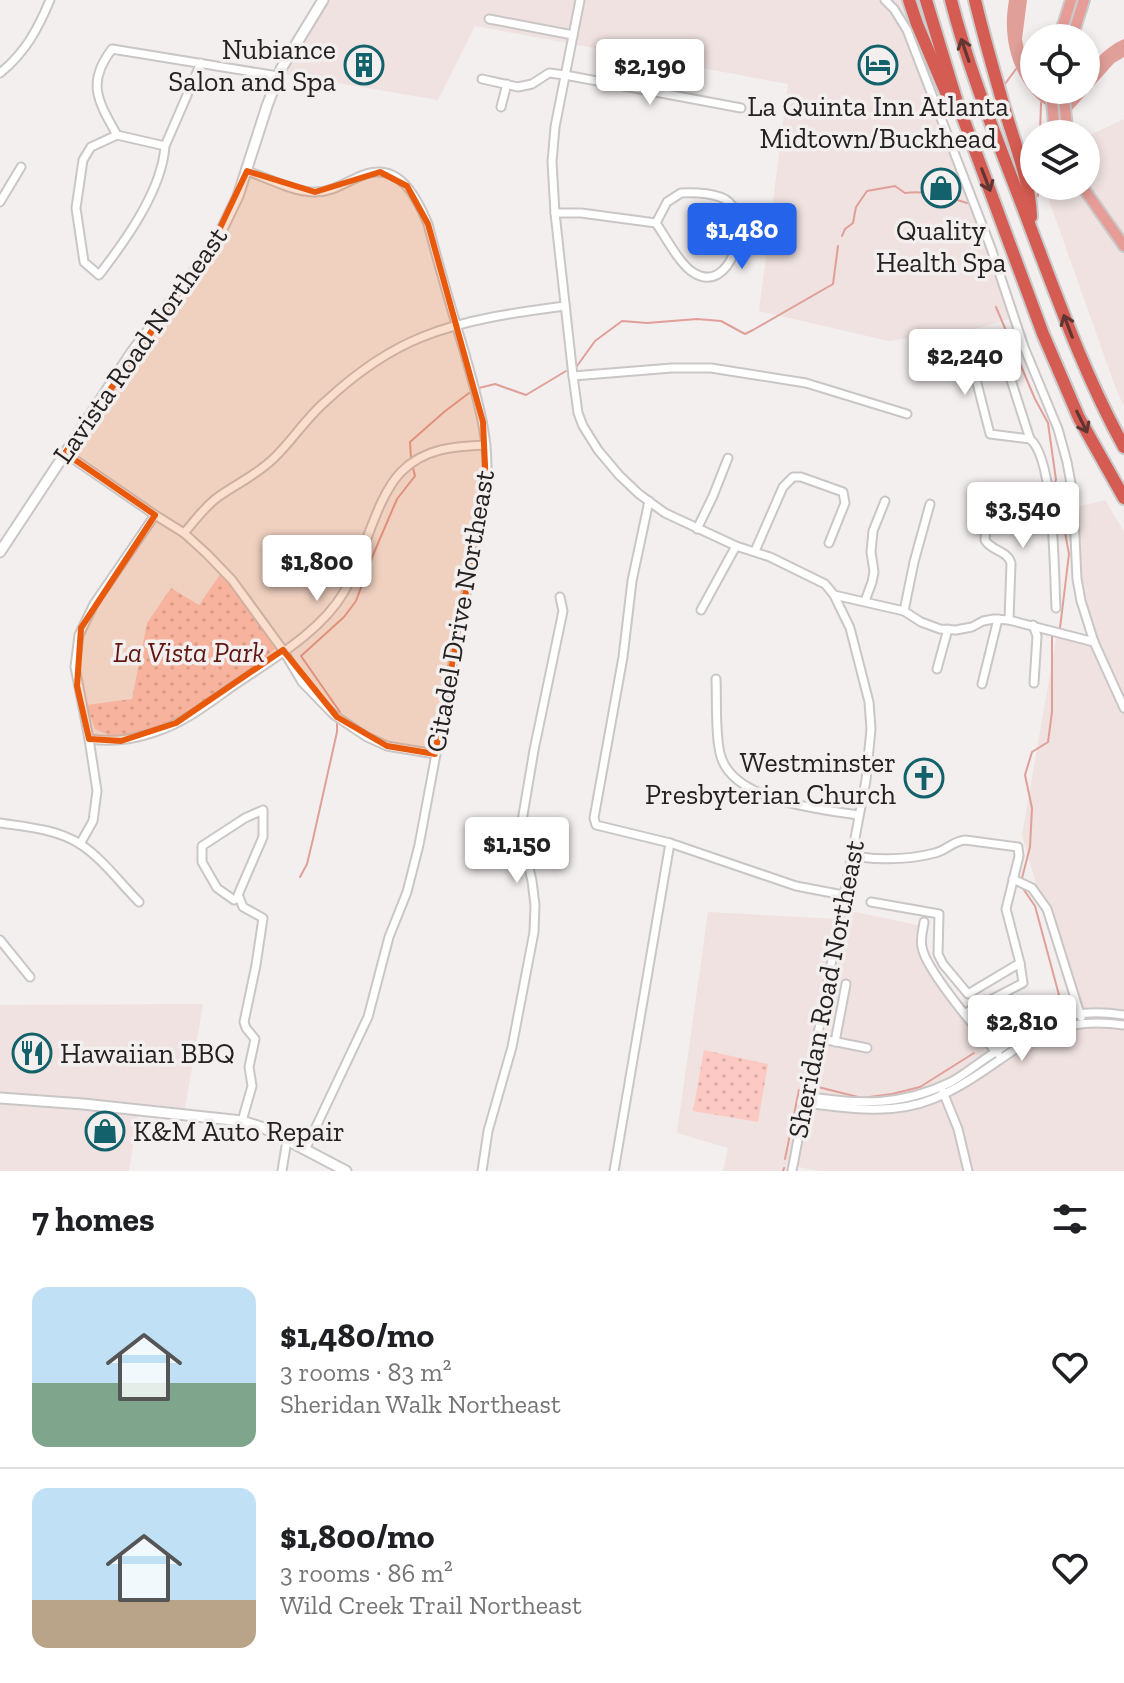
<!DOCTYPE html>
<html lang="en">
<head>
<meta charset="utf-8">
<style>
  :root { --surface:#fff; --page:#f6f6f6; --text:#202124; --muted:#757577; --line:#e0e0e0; --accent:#2563eb }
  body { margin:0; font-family:"Zilla Slab",serif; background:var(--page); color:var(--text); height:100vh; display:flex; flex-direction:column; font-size:30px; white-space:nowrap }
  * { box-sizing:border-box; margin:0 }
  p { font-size:26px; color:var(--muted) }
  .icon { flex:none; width:44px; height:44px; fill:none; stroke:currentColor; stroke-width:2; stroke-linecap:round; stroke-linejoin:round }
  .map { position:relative; height:1171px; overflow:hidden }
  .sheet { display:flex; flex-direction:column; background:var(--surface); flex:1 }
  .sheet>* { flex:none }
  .buttons { position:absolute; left:1020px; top:24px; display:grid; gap:16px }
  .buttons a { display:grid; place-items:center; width:80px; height:80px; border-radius:50%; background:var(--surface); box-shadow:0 4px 12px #0003; font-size:40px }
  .price { position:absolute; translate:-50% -68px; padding:0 18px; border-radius:8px; background:#fff; color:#222; font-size:26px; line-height:52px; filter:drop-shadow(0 2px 4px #0008) }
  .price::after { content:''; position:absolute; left:50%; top:48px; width:24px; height:18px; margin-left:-12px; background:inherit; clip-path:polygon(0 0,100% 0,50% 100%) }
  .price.selected { background:var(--accent); color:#fff }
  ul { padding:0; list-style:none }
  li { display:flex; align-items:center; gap:24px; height:200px; padding:0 32px }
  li+li { border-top:2px solid var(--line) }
  li span { display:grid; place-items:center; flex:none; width:224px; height:160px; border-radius:16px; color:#555 }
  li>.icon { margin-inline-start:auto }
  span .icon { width:96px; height:96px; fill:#fffc; stroke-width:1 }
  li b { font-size:34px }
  h2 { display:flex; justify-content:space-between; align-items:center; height:96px; padding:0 32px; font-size:34px }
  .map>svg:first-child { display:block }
</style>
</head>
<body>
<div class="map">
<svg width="1124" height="1171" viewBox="0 0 1124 1171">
  <defs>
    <pattern id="grass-dots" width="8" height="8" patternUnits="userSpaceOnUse" patternTransform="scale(2)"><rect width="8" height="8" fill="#fccac3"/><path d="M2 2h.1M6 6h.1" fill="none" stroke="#d8ada7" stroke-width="1.8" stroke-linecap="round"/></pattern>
  </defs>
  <rect width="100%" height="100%" fill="#f3efee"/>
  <!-- built -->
  <g fill="#efe2e0">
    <polygon points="327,0 903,0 973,210 1016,317 975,329 889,341 759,311 788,84 475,26 438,100 284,74 301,37"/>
    <polygon points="1124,119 1124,406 1116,389 1044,186 1086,186 1086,137"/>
    <polygon points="1105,500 1124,531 1124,1171 819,1171 794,1166 792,1171 723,1171 728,1148 677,1133 708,912 839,919 842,909 921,926 934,973 993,1058 1011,1046 1074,1015 1022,835 1057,634 1097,646 1077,582 1073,508"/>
    <polygon points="203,1004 184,1114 139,1111 129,1171 0,1171 0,1005"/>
  </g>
  <!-- grass -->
  <g fill="url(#grass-dots)">
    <polygon points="221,573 243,604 261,626 275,649 251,670 235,678 185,715 134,735 115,738 95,729 86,705 132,699 147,623 171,588 199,605"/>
    <polygon points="704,1050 768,1064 758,1122 693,1111"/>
  </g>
  <!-- water -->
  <path fill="#e09f98" d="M1009 0H1027L1022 39 1025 55 1034 73V90H1086C1086 85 1085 81 1086 76 1091 61 1109 45 1124 39V57L1114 63 1072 110C1041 117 1016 77 1010 50 1006 33 1006 17 1009 0Z"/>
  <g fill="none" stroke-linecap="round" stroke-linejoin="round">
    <!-- stream -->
    <g stroke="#e09f98" stroke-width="2">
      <polyline points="1005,84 1016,69"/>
      <polyline points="1040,134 1041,103"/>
      <polyline points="1038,196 1038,186"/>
      <path d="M842 236 845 229 853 223 856 207 867 191 895 186 905 193C926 190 947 197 967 203"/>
      <polyline points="996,307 1035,399 1048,423 1056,480 1054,485"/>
      <polyline points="577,366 595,341 622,321 647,323 697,319 721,321 745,334 753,330 833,284 838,246"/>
      <polyline points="479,388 495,384 526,395 566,371"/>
      <polyline points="411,458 410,442 444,412 469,393"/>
      <polyline points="1059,500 1069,554 1060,628"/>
      <polyline points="340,712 301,656 344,617 356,601 373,555 397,499 415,476 413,468"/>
      <polyline points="300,877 307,864 313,839 337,732 337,723"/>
      <polyline points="1022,878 1030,847 1032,808 1025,775 1032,752 1048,742 1052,712 1052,635"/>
      <polyline points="1000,1038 1012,1028 1055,1005 1059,995 1035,906 1022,887"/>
      <polyline points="818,1087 862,1098 892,1094 920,1087 974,1053"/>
      <polyline points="785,1159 799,1090"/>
      <polyline points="783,1171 784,1168"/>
    </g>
    <defs>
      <g id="street">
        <polyline points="580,0 555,127 552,162 555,213 573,376 578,413 583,426 598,450 619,475 639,494 665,513 736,546 770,557 825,584 834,595 850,628 869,702 871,729 866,780 792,1171"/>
        <polyline points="885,0 894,9 907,30 991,248 1024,347 1058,429 1067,462 1073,494 1077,579 1081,601 1094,642 1124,708"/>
        <polyline points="489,19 573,35"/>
        <path d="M0 73C25 53 38 29 50 0"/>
        <polyline points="482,79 518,87 532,84 549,73 565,75 741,108"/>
        <polyline points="501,107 507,84"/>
        <path d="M117 135C98 101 86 83 112 49L278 76"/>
        <path d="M165 146 117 135 91 147 83 160 76 208 84 262 99 275C126 240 162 190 165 146L201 63"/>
        <path d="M247 171C268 178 291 191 313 192 333 193 348 180 366 174 400 163 417 198 428 224 439 267 452 311 465 354 477 398 491 441 486 487L419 845 407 892 389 937 368 1017 305 1150"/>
        <path d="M681 193C694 192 719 193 729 202 752 223 730 295 694 273 680 265 665 236 656 223L667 202Z"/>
        <polyline points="0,202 21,167"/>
        <polyline points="555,213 581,213 656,223"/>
        <path d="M937 349 969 352 1001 349 1030 439C1055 459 1054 575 1056 608"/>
        <polyline points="969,352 990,434 1030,439"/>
        <polyline points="573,376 672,368 711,368 806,383 907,414"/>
        <polyline points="65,453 155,515 184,533 207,554 232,580 283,650 302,682 334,715 367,737 387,746 435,754"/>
        <path d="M988 490 985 540C991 551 1007 550 1011 563L1009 620"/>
        <polyline points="1029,494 1073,494"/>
        <polyline points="649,501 632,581 623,657 594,818 596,825 670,843 796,886 843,895"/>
        <polyline points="697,529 713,496 728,458"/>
        <path d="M184 533C195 521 204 507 218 497 236 484 255 476 273 459 292 441 306 418 326 401 354 375 387 351 422 337 466 319 519 312 565 306"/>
        <polyline points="755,551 783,487 793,477 801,477 843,492 845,503 829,543"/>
        <polyline points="834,595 904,611 921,622 940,629 956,630 972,627 983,621 994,619 1009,620 1094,642"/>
        <polyline points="865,601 872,582 874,572 871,552 873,531 885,501"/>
        <polyline points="701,610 736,546"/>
        <polyline points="904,611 914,562 930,504"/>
        <polyline points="1033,625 1037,636 1034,683"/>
        <polyline points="937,669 948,629"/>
        <path d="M716 679C717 701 715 732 720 753 730 801 819 809 858 815"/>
        <polyline points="982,684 998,619"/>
        <path d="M89 739C114 742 131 740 155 732 184 723 209 703 233 686 271 660 321 632 344 592 364 558 375 499 401 472 424 448 456 446 486 445"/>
        <polygon points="263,810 263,837 238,895 239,897 234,900 217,888 202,862 202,846 245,818"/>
        <path d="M0 823C27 827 56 829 80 844 102 858 120 883 139 902"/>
        <polyline points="80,844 93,821 97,791 89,739 75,667 79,635 94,604 155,515"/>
        <path d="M851 856C879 860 908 860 935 853 947 850 953 841 965 840L1018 847 1019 856 1006 909 1020 963 968 994 943 964 938 954 939 914 871 902"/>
        <polyline points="1013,879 1032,888 1047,909 1081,1017"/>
        <polyline points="239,897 243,907 263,918 256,965 244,1022 246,1028 255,1039 249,1067 252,1086 242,1121"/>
        <path d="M924 922C923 930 920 939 922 947 925 969 981 1035 998 1054"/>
        <polyline points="0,940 30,977"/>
        <polyline points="965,1013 1023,983 1020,963"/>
        <polyline points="817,1038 867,1048"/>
        <polyline points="835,1042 846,984"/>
        <polyline points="943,1092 958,1129 968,1171"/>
        <path d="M806 1096C858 1105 902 1106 951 1082 962 1076 972 1068 982 1061 1032 1027 1061 1005 1124 1015"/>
        <path d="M804 1103C848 1108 891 1116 933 1099 1008 1068 1031 1011 1124 1025"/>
        <polyline points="282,1171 287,1140"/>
        <polyline points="482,1171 488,1131 512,1047 534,932 535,905 532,881 521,833 523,815 534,750 563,611 560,597"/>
        <polyline points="614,1171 670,843"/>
      </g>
      <g id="secondary">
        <polyline points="0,552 132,352 202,261 222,229 238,196 267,106 281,69 323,0"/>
        <polyline points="0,1098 83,1104 242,1121 264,1128 346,1171"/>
      </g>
      <g id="primary">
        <polyline points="1059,38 1071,0"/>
        <polyline points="1072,38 1084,0"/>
        <polyline points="1051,90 1054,124 1058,134"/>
        <polyline points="1063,90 1067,128 1065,134"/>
        <polyline points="1082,186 1124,246"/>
      </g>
      <g id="highway">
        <polyline points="909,0 917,24 948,97"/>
        <polyline points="926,0 956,99 1043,334 1079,418 1124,498"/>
        <path d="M951 0C971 79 1003 153 1031 229 1059 303 1086 378 1124 447"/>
        <path d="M975 0C984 38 995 76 1006 114 1016 147 1030 182 1031 217"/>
      </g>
    </defs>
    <!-- street casing -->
    <use href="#street" stroke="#cac6c6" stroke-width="11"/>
    <!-- secondary casing -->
    <use href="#secondary" stroke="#cac6c6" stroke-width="13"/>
    <!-- primary casing -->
    <use href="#primary" stroke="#cacaca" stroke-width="14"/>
    <!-- highway casing -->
    <use href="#highway" stroke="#cacaca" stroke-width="16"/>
    <!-- street -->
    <use href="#street" stroke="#fff" stroke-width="7"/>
    <!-- secondary -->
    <use href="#secondary" stroke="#fff" stroke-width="9"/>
    <!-- primary -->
    <use href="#primary" stroke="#e69d97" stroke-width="10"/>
    <!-- highway -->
    <use href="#highway" stroke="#d55c52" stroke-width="12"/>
  </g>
  <!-- one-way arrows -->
  <defs><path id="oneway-shaft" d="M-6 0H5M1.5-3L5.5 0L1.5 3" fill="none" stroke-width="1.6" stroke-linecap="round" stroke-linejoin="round" transform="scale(2)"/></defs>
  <g stroke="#613632">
    <use href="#oneway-shaft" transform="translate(965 50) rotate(-109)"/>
    <use href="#oneway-shaft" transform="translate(986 180) rotate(69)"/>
    <use href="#oneway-shaft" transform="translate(1068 326) rotate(-111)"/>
    <use href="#oneway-shaft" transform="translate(1082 422) rotate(64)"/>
  </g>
  <!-- marked area -->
  <path fill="#e8590c" fill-opacity="0.2" stroke="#e8590c" stroke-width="6" stroke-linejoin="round" d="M247 171 315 192 380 172 407 186 428 224 483 422 486 487 435 754 387 746 337 717 283 650 176 723 121 741 89 739 77 686 81 628 155 515 65 453 210 249Z"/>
  <!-- icons -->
  <defs>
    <symbol id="building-ring" viewBox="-11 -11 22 22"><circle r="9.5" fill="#f3efee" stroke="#13616a" stroke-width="1.5"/><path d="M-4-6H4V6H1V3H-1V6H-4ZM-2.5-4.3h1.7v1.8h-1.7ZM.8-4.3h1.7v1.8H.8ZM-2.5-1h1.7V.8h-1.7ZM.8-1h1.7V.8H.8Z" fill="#13616a"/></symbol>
    <symbol id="hotel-ring" viewBox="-11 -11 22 22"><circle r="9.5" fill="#f3efee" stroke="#13616a" stroke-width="1.5"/><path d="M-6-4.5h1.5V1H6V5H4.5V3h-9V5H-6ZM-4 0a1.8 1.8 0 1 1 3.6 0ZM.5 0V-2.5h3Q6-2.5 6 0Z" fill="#13616a"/></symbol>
    <symbol id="shop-ring" viewBox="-11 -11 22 22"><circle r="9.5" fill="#f3efee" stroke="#13616a" stroke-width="1.5"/><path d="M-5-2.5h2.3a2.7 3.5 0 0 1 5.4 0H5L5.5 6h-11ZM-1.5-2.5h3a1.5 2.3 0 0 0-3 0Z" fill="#13616a"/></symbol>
    <symbol id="church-ring" viewBox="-11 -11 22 22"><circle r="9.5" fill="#f3efee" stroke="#13616a" stroke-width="1.5"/><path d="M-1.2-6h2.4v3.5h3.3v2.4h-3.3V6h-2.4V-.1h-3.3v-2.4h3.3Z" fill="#13616a"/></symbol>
    <symbol id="restaurant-ring" viewBox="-11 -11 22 22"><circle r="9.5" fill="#f3efee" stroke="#13616a" stroke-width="1.5"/><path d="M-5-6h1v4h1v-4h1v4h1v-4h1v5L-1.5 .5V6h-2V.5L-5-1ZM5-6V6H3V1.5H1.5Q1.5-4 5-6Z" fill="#13616a"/></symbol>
  </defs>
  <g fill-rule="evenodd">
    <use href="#building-ring" x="342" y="43" width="44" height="44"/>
    <use href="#hotel-ring" x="856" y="43" width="44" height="44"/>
    <use href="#shop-ring" x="919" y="166" width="44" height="44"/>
    <use href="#church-ring" x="902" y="756" width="44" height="44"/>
    <use href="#restaurant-ring" x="10" y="1031" width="44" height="44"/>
    <use href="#shop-ring" x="83" y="1109" width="44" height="44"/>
  </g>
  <g text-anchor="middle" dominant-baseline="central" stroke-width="7" stroke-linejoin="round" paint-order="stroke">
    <!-- poi labels -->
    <g font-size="28" fill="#232121" stroke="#f3efee" text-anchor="end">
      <text x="336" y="49">Nubiance<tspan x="336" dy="32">Salon and Spa</tspan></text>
      <text x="878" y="106" text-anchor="middle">La Quinta Inn Atlanta<tspan x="878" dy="32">Midtown/Buckhead</tspan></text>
      <text x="941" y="230" text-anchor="middle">Quality<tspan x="941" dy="32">Health Spa</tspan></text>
      <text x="896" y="762">Westminster<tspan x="896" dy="32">Presbyterian Church</tspan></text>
      <text x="60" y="1053" text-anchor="start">Hawaiian BBQ</text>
      <text x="133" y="1131" text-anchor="start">K&amp;M Auto Repair</text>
    </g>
    <!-- street labels -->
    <g font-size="28" fill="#232121" stroke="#f3efee">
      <text transform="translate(140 345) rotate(-55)">Lavista Road Northeast</text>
      <text transform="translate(460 611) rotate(-80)">Citadel Drive Northeast</text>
      <text transform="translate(826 989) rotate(-79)">Sheridan Road Northeast</text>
    </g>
    <!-- park labels -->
    <g font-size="28" font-style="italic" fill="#611613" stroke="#f3efee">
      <text x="189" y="652">La Vista Park</text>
    </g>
  </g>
</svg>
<div class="buttons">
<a><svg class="icon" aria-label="locate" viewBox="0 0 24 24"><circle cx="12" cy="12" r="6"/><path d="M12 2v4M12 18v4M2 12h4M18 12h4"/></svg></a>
<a><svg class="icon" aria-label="layers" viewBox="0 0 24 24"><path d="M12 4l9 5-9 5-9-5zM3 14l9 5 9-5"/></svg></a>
</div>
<b class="price" style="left:650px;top:107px">$2,190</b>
<b class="price selected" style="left:742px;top:271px">$1,480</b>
<b class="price" style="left:965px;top:397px">$2,240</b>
<b class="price" style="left:1023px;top:550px">$3,540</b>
<b class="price" style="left:317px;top:603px">$1,800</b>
<b class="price" style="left:517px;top:885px">$1,150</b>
<b class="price" style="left:1022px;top:1063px">$2,810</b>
</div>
<section class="sheet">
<h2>7 homes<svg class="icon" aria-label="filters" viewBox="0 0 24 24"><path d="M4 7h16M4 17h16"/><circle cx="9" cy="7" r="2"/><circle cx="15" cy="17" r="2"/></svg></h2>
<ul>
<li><span style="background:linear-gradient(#bfe0f5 60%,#7fa58c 0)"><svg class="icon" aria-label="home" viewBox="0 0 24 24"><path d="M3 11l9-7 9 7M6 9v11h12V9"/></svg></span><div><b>$1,480/mo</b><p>3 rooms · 83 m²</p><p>Sheridan Walk Northeast</p></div><svg class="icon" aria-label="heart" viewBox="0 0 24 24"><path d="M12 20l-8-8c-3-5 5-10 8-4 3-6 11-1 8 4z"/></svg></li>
<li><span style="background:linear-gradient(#bfe0f5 70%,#b9a48a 0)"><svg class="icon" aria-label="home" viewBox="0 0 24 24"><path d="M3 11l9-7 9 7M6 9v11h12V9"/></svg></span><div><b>$1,800/mo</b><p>3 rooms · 86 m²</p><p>Wild Creek Trail Northeast</p></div><svg class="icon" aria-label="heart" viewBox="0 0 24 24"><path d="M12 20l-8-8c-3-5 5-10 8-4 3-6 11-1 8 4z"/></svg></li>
</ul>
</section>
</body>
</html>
